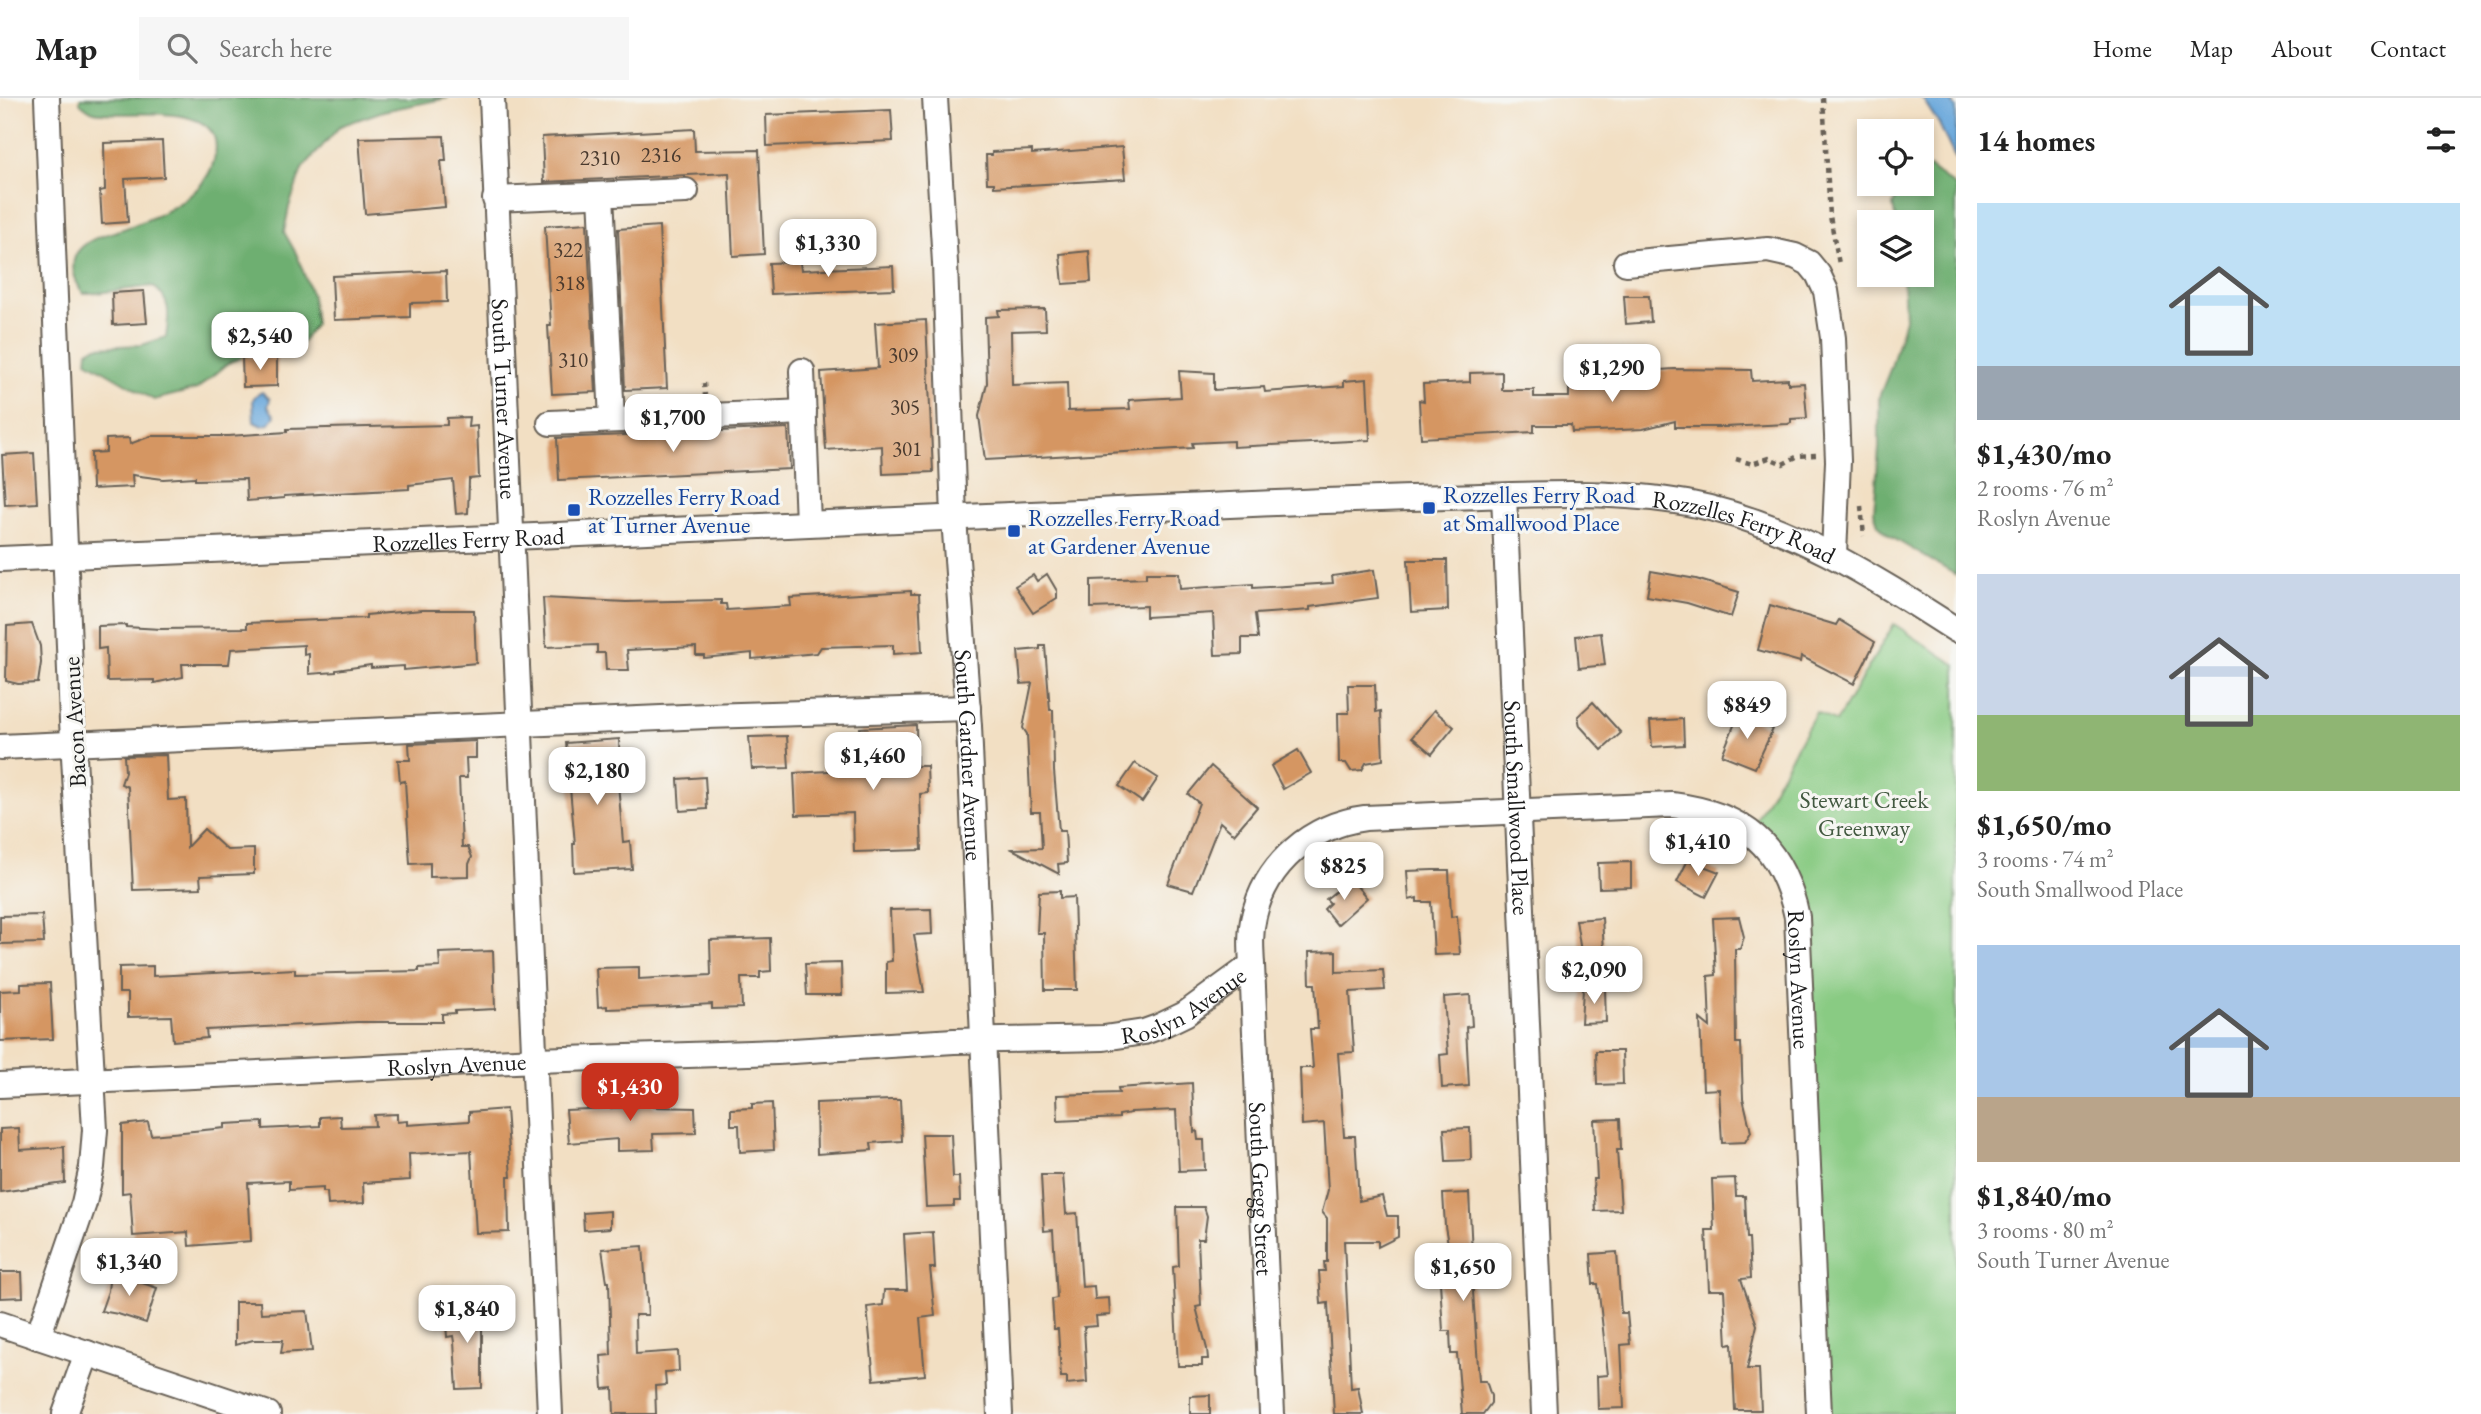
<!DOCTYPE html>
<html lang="en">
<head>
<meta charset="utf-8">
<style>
  :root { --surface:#fff; --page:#f6f6f6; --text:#222; --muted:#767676; --line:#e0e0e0; --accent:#c8321e }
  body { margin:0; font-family:"EB Garamond",serif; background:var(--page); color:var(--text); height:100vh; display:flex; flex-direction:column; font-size:26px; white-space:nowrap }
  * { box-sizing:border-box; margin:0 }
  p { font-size:23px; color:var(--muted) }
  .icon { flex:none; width:38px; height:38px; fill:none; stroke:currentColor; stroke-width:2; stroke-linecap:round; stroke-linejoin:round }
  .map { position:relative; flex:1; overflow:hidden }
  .side { display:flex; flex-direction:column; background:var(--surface); width:525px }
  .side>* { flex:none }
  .tools { position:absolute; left:1857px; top:21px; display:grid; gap:14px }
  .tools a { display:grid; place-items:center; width:77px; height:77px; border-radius:0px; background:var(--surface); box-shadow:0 4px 10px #0003; font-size:35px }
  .price { position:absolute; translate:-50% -60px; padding:0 16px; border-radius:14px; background:#fff; color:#222; font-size:23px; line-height:46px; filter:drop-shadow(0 2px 4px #0008) }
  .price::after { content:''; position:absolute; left:50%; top:42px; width:21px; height:16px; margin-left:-10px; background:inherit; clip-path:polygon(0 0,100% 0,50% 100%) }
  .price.active { background:var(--accent); color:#fff }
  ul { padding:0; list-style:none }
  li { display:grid; align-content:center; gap:14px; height:371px; padding:0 21px }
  li span { display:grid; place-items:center; height:217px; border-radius:0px; color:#555 }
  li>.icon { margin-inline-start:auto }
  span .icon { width:126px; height:126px; fill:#fffc; stroke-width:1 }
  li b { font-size:30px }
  h2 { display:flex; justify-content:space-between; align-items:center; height:84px; padding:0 21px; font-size:30px }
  header { display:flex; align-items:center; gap:42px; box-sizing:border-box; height:98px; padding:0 35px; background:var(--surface); border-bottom:2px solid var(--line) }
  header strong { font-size:33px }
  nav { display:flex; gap:38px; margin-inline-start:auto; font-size:24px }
  .search { width:490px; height:63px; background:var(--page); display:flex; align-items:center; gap:18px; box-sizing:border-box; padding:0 24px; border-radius:0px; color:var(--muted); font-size:26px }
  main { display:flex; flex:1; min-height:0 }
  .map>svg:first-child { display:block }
</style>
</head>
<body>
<header>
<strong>Map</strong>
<div class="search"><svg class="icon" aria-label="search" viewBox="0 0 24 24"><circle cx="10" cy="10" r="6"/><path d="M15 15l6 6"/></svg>Search here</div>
<nav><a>Home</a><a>Map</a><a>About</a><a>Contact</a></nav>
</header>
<main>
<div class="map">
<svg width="1956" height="1316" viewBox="0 0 1956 1316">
  <rect width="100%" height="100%" fill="#f6f6f2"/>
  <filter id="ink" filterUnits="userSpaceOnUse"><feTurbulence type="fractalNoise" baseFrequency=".0143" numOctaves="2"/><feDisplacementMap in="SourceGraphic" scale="14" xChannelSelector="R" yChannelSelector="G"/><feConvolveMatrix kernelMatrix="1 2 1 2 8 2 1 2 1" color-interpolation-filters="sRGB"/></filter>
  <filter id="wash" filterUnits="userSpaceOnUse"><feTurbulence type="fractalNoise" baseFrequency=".00686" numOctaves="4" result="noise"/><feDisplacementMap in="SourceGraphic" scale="28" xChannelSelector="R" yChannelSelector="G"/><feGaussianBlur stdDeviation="1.57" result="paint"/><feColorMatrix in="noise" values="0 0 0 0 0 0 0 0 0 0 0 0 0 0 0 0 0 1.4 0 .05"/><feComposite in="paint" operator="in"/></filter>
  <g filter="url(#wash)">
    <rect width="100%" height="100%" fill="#f2dfc3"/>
    <!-- green -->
    <polygon fill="#89cb83" stroke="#527450" stroke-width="2" points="1894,526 1956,567 1956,1316 1826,1316 1804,824 1754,726 1816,614 1836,624"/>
    <!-- forest -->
    <g fill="#6eaf71" stroke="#456646" stroke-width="2">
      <path d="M80 0H448L383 13 340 28 302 71 289 109 284 134 297 157 312 198 315 226 301 246 259 253 230 264 197 291 154 302 87 263 88 253 95 249 142 247 166 239C169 217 172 203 153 188L97 195H83C74 183 68 163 80 151 91 139 109 136 123 131 158 119 209 98 215 57 226 0 127 21 94 14 89 13 84 8 80 5Z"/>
      <polygon points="1930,70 1956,89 1956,477 1888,437 1878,426 1874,414 1879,350 1879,299 1891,269 1905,221 1903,177 1922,177 1922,124 1896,124 1893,107 1902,86 1922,86 1922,74"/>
    </g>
    <!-- water -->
    <g fill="#69a7db" stroke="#42627c" stroke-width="2">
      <polygon points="1922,0 1950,0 1956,11 1956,62 1939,26"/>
      <polygon points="262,294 270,301 268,309 275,318 269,326 262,328 254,324 253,302 255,298"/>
    </g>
    <g id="blocks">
      <!-- building -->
      <g fill="#d59662">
        <polygon points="891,12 893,43 767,48 766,17"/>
        <polygon points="694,31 695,53 759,52 764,156 733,158 729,75 544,84 542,39"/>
        <polygon points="444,38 446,63 441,63 445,109 365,116 359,40"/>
        <polygon points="162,43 164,79 125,81 128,124 102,126 100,93 105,92 104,45"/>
        <polygon points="1122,49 1125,81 994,89 994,85 987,85 986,57 992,57 992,54 1032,52 1032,56"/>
        <polygon points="587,125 596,294 552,296 548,228 551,228 545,128"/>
        <polygon points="659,128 667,290 625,292 618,131"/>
        <polygon points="1089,153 1091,184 1063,186 1060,156"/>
        <polygon points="800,164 801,172 893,168 894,191 771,196 769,165"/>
        <polygon points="446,173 447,204 410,205 410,219 334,222 332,178"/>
        <polygon points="144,193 147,225 113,227 112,195"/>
        <polygon points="1624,198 1649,198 1651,224 1626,226"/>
        <polygon points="1045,211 1046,232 1011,233 1012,287 1067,285 1068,313 1130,311 1129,302 1181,299 1179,273 1214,275 1214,292 1264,289 1265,294 1344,288 1344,283 1367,281 1370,342 1233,349 1233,343 1192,345 1193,350 985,362 979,318 987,285 985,219 999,218 998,212"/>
        <polygon points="926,222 933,374 883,376 882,348 826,352 821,274 878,270 875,225"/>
        <polygon points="242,259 277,259 277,288 243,289"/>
        <polygon points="1631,268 1631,274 1674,271 1751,272 1752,283 1788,281 1788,286 1804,285 1807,320 1791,321 1791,325 1788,326 1724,329 1675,329 1675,323 1643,331 1572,334 1571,327 1534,327 1534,334 1421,340 1419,302 1424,303 1423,286 1470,284 1470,275 1502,274 1502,292 1534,292 1534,299 1569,299 1569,287 1613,285 1612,273"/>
        <polygon points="469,319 468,329 477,328 479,380 469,381 468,415 456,416 453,382 409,387 409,391 284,398 284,400 247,403 246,381 195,382 195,379 163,381 132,377 133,389 92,391 91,355 106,354 106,341 129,340 130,346 151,338 229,338 287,334 287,331 447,327 447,320"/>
        <polygon points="788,330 790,371 559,382 557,340"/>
        <polygon points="34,355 37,405 5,407 2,357"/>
        <polygon points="1408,462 1447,462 1448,512 1411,514"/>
        <polygon points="1374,472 1378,500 1310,509 1310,512 1255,516 1258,540 1242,540 1242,556 1215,557 1213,515 1146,519 1146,508 1091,510 1091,482 1146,480 1146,475 1179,475 1180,491 1253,486 1253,490 1333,485 1332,478"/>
        <polygon points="1651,473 1696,481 1739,494 1731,519 1687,505 1647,498"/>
        <polygon points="1047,476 1057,493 1057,500 1033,515 1015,488 1033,477 1037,483"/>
        <polygon points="911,493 911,496 919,496 922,554 893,556 893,547 821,549 817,555 752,561 752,555 704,560 704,557 696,557 696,549 627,552 629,572 606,572 605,555 597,555 597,547 546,549 543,500 626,504 721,502 721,506 726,506 727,512 791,508 790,500"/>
        <polygon points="1770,507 1836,527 1839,522 1875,544 1854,586 1801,558 1800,564 1758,552"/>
        <polygon points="422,512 474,512 476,565 404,572 404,568 371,570 371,567 336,572 336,574 309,576 309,556 304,557 304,547 231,551 229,566 182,566 183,579 154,585 154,582 107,583 106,550 98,551 98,528 126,527 126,529 161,531 247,530 247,525 366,520 366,517"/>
        <polygon points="32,526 40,548 41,565 38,585 18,586 6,583 7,528"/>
        <polygon points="1601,535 1605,567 1579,570 1576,538"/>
        <polygon points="1040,548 1045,548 1050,612 1053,612 1054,673 1059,733 1065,733 1067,765 1058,766 1059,776 1012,751 1042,750 1040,714 1031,714 1027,636 1023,630 1032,585 1021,586 1018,553 1040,551"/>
        <polygon points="1348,587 1375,587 1376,614 1381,613 1383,662 1366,665 1362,672 1351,673 1346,665 1339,665 1338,615 1349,615"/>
        <polygon points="1593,604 1621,635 1602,652 1580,628 1578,618"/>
        <polygon points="1434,612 1454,629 1432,656 1412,639"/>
        <polygon points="1739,615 1773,631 1755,670 1722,657"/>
        <polygon points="1683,621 1684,647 1652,649 1650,623"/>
        <polygon points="916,627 917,668 927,668 928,695 920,696 922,752 854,754 853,715 796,717 794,675 864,671 860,630"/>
        <polygon points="787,638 789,670 752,671 749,639"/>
        <polygon points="619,641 620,674 617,674 623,744 630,743 632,771 574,774 573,746 575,746 566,645"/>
        <polygon points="476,643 476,660 466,660 467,680 459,680 462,749 468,749 472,759 469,766 469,778 430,779 430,765 410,766 405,683 400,684 398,662 410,662 409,646"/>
        <polygon points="1298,652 1311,675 1283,691 1271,668"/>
        <polygon points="166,657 168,702 186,701 187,749 204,731 227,752 254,751 254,776 200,778 201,790 133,792 128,689 121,686 125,674 124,658"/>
        <polygon points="1135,665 1158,680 1142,704 1119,688"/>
        <polygon points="1211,668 1257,709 1234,736 1220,724 1193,793 1168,786 1199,705 1188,696"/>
        <polygon points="705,679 707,711 680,713 678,681"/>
        <polygon points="1688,762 1719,774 1706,799 1677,784"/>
        <polygon points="1631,764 1631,789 1599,790 1598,765"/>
        <polygon points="1433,772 1449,772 1451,819 1457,818 1460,856 1434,857 1431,804 1417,804 1417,800 1409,802 1407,773"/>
        <polygon points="1351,781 1367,800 1337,827 1324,811 1330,805 1326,801"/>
        <polygon points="1060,793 1060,800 1074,799 1077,892 1045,892 1044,835 1037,835 1039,794"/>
        <polygon points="931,811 932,836 914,837 924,894 886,895 886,864 892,863 890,812"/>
        <polygon points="42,817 44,845 0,846 0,818"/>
        <polygon points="1739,819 1744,839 1740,851 1735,851 1736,945 1741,945 1743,1000 1751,1034 1745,1044 1722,1045 1719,991 1703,992 1700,921 1710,929 1708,878 1716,877 1713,820"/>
        <polygon points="1602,820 1604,853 1581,854 1576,822"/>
        <polygon points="770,840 771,873 760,874 760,880 741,880 742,910 712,911 712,906 661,909 607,911 607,908 598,909 596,870 639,869 639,881 711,877 710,842"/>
        <polygon points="493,853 495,911 455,913 455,915 442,916 442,924 357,924 206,932 207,940 173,943 171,918 128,919 128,895 119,895 119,869 153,868 153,878 295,871 295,876 419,873 419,870 440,869 439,855"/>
        <polygon points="1336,853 1336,874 1383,872 1385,892 1350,894 1354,954 1338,955 1344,1038 1355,1038 1359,1103 1382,1098 1387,1118 1398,1118 1398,1139 1378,1149 1378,1143 1344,1143 1351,1290 1358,1289 1363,1316 1334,1316 1328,1205 1321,1206 1319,1173 1325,1173 1324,1164 1327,1164 1327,1120 1322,1114 1328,1092 1324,1025 1302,1027 1300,970 1313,970 1310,931 1318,931 1315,886 1310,886 1309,854"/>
        <polygon points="841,865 842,897 807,897 805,866"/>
        <polygon points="50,885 53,941 0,943 0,893 21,892 21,886"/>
        <polygon points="1583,891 1605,891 1606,924 1581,925"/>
        <polygon points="1470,897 1472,928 1466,929 1469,988 1442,990 1440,957 1448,956 1444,899"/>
        <polygon points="1596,953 1622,953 1623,986 1597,987"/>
        <polygon points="1192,985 1194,1034 1197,1033 1198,1042 1204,1042 1205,1072 1179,1073 1176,1012 1131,1014 1131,1015 1119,1017 1119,1020 1058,1023 1057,997 1119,995 1118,990"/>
        <polygon points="652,987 654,1009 695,1010 696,1035 653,1036 654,1052 617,1053 617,1041 569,1045 566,1012 636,1009 634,988"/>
        <polygon points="891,1002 900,1002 902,1043 871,1045 872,1052 817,1056 816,1005"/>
        <polygon points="772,1005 774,1052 740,1054 739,1027 731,1027 731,1011 752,1010 752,1006"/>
        <polygon points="506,1011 511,1079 508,1079 509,1134 476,1135 471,1053 409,1056 410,1082 363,1085 364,1105 328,1107 327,1094 323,1094 323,1090 289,1092 289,1083 248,1085 251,1143 189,1148 188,1134 133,1138 130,1094 122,1095 122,1027 148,1024 151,1037 225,1030 225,1026 263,1024 263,1031 320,1028 320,1019 340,1018 341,1029 375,1028 374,1017 397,1016 397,1024 407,1023 407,1027 469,1023 469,1014"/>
        <polygon points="1620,1021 1621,1052 1617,1052 1621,1112 1595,1113 1593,1081 1597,1081 1594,1022"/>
        <polygon points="19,1030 20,1052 64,1049 65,1085 0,1094 0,1031"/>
        <polygon points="1470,1030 1471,1062 1446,1063 1444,1031"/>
        <polygon points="922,1036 951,1036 953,1079 959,1079 960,1103 954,1103 954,1108 926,1109"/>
        <polygon points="1041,1077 1063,1077 1066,1116 1077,1115 1082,1189 1094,1188 1095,1201 1109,1200 1110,1217 1096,1218 1097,1228 1084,1229 1087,1284 1067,1286 1067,1279 1061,1279 1058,1231 1054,1231 1052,1201 1057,1200 1053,1132 1044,1133"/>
        <polygon points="1735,1080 1736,1098 1745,1098 1747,1140 1749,1140 1751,1180 1741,1181 1757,1227 1747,1271 1759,1271 1761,1312 1735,1312 1732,1246 1727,1247 1724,1192 1709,1192 1706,1132 1714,1132 1712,1081"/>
        <polygon points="1469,1095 1472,1155 1477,1154 1484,1177 1472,1178 1479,1283 1486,1283 1491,1298 1491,1305 1483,1316 1462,1316 1457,1256 1451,1256 1450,1233 1443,1233 1440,1184 1454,1182 1445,1128 1443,1096"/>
        <polygon points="1177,1109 1204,1109 1207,1118 1204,1141 1198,1141 1201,1208 1196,1209 1207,1251 1208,1261 1202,1261 1202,1268 1178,1268 1173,1169 1179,1168"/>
        <polygon points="610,1113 610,1130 584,1132 583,1115"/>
        <polygon points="933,1134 935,1170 930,1170 935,1218 920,1220 925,1277 874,1282 867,1209 883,1207 884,1192 907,1192 904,1136"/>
        <polygon points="643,1148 648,1217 635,1217 636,1256 678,1253 679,1273 665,1274 666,1287 655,1288 656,1316 614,1316 613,1290 603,1291 601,1258 611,1257 609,1184 607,1184 602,1151"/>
        <polygon points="1617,1154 1621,1215 1627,1215 1630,1246 1621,1247 1624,1310 1598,1311 1597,1278 1608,1277 1598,1186 1593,1186 1591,1156"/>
        <polygon points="0,1174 22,1174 23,1199 0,1200"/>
        <polygon points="110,1174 157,1190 146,1225 118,1216 101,1213 108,1193"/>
        <polygon points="235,1204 260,1204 261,1215 307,1213 312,1253 281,1255 283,1242 253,1242 235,1247"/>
        <polygon points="482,1209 482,1290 457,1291 454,1244 453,1238 447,1239 445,1212"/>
        <polygon points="1210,1297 1210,1316 1190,1316 1190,1298"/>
      </g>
    </g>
  </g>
  <g filter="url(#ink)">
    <use href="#blocks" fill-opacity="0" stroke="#676056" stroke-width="2"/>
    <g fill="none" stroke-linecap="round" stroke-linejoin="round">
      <defs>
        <g id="minor">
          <path id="s1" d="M492 0 550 1316"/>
          <path id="s2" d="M935 0 945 165 954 420 969 628 1000 1316"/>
          <polyline points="601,97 612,322"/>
          <polyline points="495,101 686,93"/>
          <polyline points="1626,165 1768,152 1795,158 1809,165 1818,176 1826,193 1833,240 1838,363 1834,457"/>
          <polyline points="802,273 808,425"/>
          <polyline points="550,325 804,314"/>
          <path id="s3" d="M1504 398 1544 1316"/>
          <path id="s4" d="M0 461C359 445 719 431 1078 414 1202 408 1325 402 1448 399 1527 397 1609 391 1687 405 1788 424 1872 478 1956 532"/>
          <polyline points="0,649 707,618 968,610"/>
          <path id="s5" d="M1252 867 1272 1316"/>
          <path id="s6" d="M0 987 536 962 777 954 954 943 1104 940 1144 934 1158 929 1185 916 1252 867C1251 850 1250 834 1254 818 1266 765 1312 727 1365 720L1672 707C1744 716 1782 747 1797 819L1819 1316"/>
          <polyline points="0,1226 268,1316"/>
          <polyline points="38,1239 84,1105 92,1069 95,1032 72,623 47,0"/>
          <polyline points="65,1316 87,1255"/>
        </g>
      </defs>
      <!-- minor casing -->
      <use href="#minor" stroke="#676056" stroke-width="28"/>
      <!-- path -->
      <g stroke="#676056" stroke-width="4.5" stroke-dasharray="5 5" stroke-linecap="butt">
        <polyline points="1823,0 1830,118 1839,166"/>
        <polyline points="704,285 705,298"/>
        <polyline points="1736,361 1752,366 1769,360 1783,366 1798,358 1816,357"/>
        <polyline points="1861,408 1864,438"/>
      </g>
      <!-- minor -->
      <use href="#minor" stroke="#fff" stroke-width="24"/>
    </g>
  </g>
  <!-- markers -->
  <g fill="#1a4fb4" stroke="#f6f6f2" stroke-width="2.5">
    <rect x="1422" y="403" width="14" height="14" rx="3.5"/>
    <rect x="567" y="405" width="14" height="14" rx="3.5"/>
    <rect x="1007" y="426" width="14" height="14" rx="3.5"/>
  </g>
  <g text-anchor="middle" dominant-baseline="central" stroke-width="6" stroke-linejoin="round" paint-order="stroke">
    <!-- number labels -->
    <g font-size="21" fill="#4a3a2e">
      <text x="661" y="56">2316</text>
      <text x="600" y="59">2310</text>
      <text x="568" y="151">322</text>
      <text x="570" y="184">318</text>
      <text x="903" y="256">309</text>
      <text x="573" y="261">310</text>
      <text x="905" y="308">305</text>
      <text x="907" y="350">301</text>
    </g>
    <!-- street labels -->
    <g font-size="24" fill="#1c1c1c" stroke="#f6f6f2">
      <text stroke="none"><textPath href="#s1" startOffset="301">South Turner Avenue</textPath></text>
      <text stroke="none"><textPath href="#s4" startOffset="1750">Rozzelles Ferry Road</textPath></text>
      <text stroke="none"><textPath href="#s4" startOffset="469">Rozzelles Ferry Road</textPath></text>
      <text transform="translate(74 624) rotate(-93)">Bacon Avenue</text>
      <text stroke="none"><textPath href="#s2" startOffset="658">South Gardner Avenue</textPath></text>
      <text stroke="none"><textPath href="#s3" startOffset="312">South Smallwood Place</textPath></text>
      <text stroke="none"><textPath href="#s6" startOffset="2032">Roslyn Avenue</textPath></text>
      <text stroke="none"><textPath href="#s6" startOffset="1192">Roslyn Avenue</textPath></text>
      <text stroke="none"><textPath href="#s6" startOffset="457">Roslyn Avenue</textPath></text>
      <text stroke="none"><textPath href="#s5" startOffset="224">South Gregg Street</textPath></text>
    </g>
    <!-- transit labels -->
    <g font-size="24" fill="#164399" stroke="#f6f6f2" text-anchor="start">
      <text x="1443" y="396">Rozzelles Ferry Road<tspan x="1443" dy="28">at Smallwood Place</tspan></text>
      <text x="588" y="398">Rozzelles Ferry Road<tspan x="588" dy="28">at Turner Avenue</tspan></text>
      <text x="1028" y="419">Rozzelles Ferry Road<tspan x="1028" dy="28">at Gardener Avenue</tspan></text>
    </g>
    <!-- park labels -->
    <g font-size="24" fill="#425940" stroke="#f6f6f2">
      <text x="1864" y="701">Stewart Creek<tspan x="1864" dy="28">Greenway</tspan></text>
    </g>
  </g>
</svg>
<div class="tools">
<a><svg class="icon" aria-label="locate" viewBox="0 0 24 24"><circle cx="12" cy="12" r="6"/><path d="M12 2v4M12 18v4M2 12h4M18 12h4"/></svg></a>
<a><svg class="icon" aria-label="layers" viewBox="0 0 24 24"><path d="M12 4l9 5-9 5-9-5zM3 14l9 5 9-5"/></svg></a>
</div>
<b class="price" style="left:828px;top:181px">$1,330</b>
<b class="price" style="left:260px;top:274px">$2,540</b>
<b class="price" style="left:1612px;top:306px">$1,290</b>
<b class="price" style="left:673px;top:356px">$1,700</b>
<b class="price" style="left:1747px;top:643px">$849</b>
<b class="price" style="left:873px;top:694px">$1,460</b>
<b class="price" style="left:597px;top:709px">$2,180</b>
<b class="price" style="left:1698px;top:780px">$1,410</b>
<b class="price" style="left:1344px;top:804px">$825</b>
<b class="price" style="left:1594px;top:908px">$2,090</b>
<b class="price active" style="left:630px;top:1025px">$1,430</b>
<b class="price" style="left:129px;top:1200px">$1,340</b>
<b class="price" style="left:1463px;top:1205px">$1,650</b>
<b class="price" style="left:467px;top:1247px">$1,840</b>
</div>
<section class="side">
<h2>14 homes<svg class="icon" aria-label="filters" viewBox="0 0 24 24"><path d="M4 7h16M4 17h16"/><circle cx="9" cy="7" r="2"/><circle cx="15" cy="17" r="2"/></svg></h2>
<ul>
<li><span style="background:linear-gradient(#bfe0f5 75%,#9aa5b1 0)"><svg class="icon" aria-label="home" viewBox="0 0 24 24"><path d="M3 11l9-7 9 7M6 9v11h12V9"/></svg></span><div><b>$1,430/mo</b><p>2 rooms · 76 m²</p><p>Roslyn Avenue</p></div></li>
<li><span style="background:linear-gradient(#c9d6e8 65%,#8fb573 0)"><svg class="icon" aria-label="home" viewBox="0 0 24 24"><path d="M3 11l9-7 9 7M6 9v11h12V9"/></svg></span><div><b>$1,650/mo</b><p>3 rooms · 74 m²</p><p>South Smallwood Place</p></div></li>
<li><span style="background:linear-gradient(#a9c7e8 70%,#b9a48a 0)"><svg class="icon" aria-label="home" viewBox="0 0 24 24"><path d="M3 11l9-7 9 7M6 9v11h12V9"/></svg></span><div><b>$1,840/mo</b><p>3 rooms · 80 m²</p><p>South Turner Avenue</p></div></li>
</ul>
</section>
</main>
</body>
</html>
